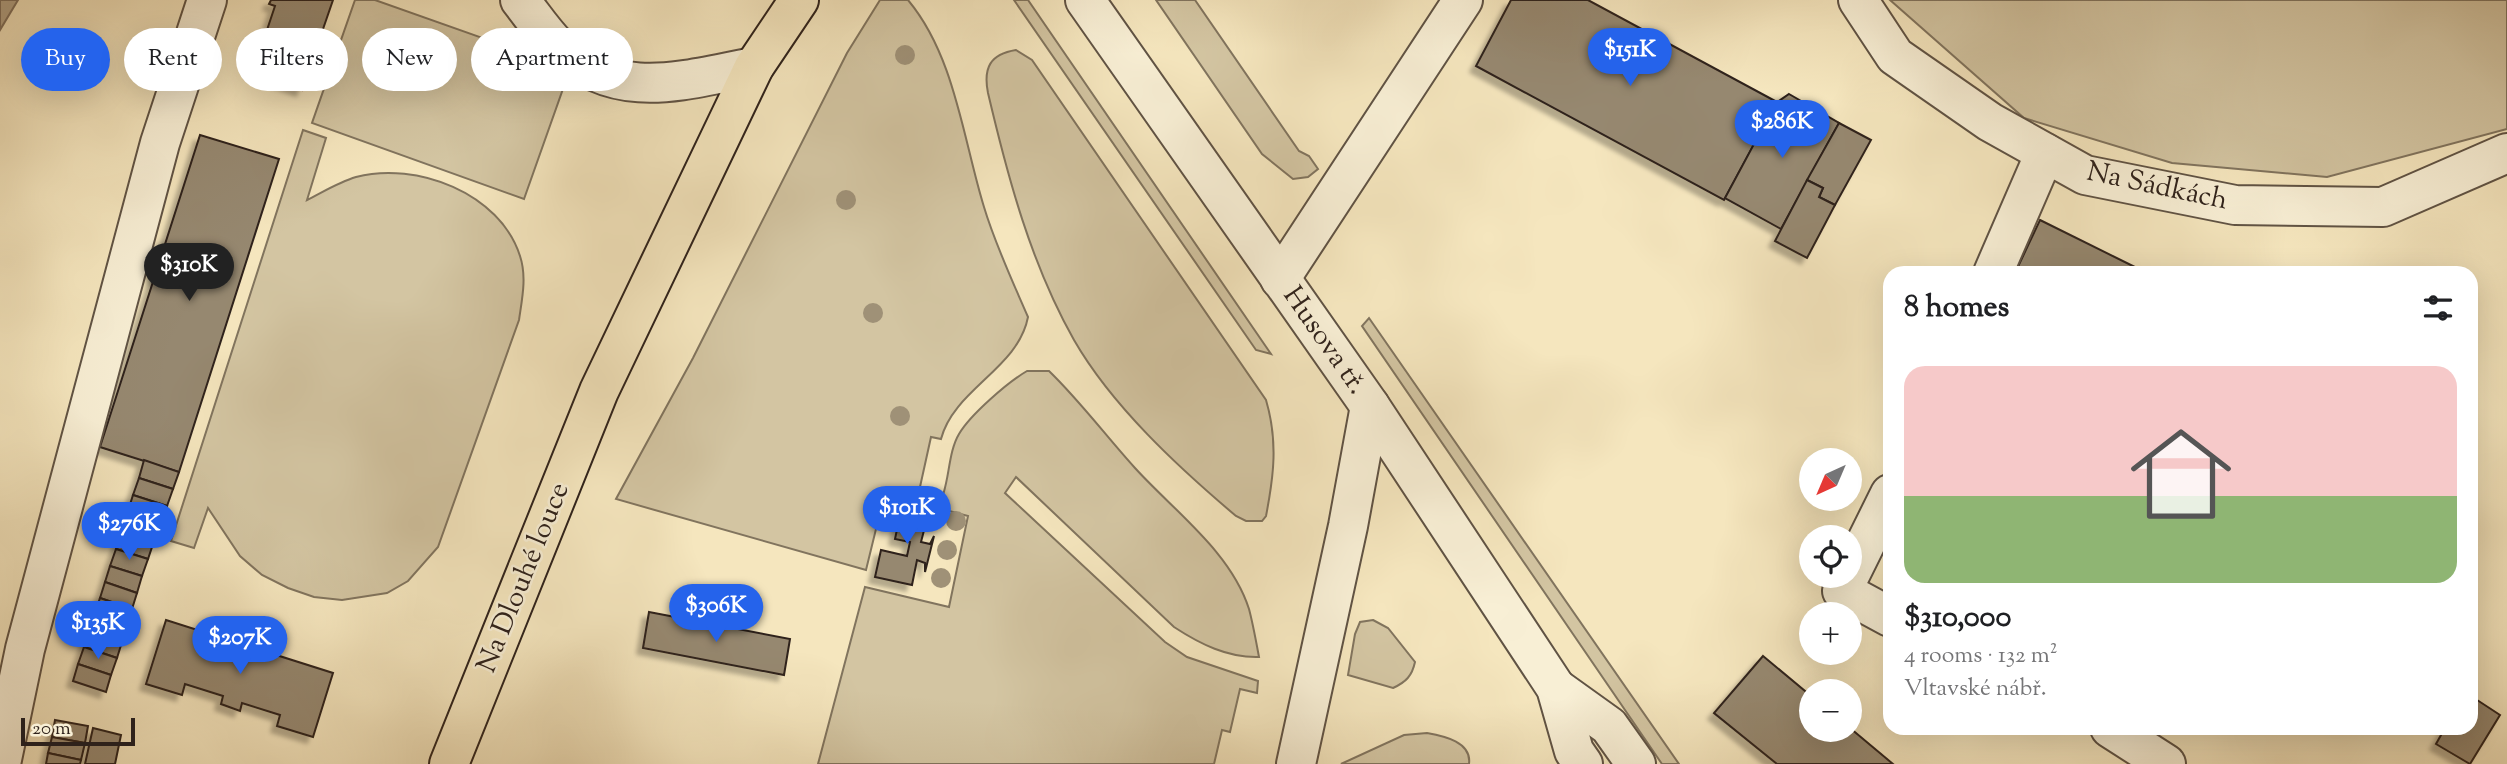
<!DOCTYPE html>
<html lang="en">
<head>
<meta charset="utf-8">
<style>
  :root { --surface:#fff; --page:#f2f2f2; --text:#202124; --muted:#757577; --accent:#2563eb }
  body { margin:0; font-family:"Sorts Mill Goudy",serif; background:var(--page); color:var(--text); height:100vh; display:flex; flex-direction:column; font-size:26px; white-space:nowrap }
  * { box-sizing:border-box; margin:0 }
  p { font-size:23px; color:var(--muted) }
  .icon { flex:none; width:38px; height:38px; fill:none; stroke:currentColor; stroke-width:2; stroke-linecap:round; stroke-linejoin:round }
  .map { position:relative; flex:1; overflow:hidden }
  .side { position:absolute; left:1883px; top:266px; width:595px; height:469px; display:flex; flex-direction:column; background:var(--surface); border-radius:21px; box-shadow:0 7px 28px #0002 }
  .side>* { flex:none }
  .top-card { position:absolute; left:21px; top:28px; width:665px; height:63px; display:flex; gap:14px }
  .needle { width:46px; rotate:224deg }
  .fabs { position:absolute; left:1799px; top:448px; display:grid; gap:14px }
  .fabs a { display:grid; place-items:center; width:63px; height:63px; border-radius:50%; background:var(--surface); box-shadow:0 7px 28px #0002; font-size:35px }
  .scale { position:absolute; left:21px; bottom:18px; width:114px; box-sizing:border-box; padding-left:7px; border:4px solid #2f221b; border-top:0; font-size:19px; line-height:24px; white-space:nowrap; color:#2f221b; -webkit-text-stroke:5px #f8efd5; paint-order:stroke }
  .price { position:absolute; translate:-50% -60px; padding:0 16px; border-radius:24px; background:var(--accent); color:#fff; font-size:23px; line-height:46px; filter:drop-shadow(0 2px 4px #0008) }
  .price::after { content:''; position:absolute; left:50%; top:42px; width:21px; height:16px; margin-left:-10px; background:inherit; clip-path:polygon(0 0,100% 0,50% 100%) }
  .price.on { background:#222; color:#fff }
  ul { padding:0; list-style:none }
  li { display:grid; align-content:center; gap:14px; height:371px; padding:0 21px }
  li span { display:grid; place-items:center; height:217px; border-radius:21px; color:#555 }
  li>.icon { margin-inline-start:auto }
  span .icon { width:126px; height:126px; fill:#fffc; stroke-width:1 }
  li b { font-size:30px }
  h2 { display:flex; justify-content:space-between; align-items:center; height:84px; padding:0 21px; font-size:30px }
  .pill { padding:0 24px; border-radius:32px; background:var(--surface); box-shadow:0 7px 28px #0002; font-size:24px; line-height:63px }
  .pill.on { background:var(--accent); color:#fff }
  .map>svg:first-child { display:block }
</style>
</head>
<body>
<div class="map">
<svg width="2507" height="764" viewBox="0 0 2507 764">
  <defs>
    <filter id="shadow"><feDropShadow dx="-6" dy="6" stdDeviation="2" flood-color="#0004"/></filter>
  </defs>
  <rect width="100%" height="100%" fill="#f5e6be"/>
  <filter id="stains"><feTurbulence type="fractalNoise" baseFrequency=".00286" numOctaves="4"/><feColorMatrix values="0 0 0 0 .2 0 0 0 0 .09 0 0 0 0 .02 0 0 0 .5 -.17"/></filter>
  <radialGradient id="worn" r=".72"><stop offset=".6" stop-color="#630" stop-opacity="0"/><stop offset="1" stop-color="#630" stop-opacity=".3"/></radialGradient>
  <!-- green -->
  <g fill="#d3c5a2" stroke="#81745e" stroke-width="2">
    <polygon points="355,0 375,0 570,69 524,199 312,123"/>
    <path d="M880 0H908C955 56 963 139 984 207 995 244 1012 280 1028 317 1018 369 954 389 941 439L931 437 918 496 886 488 866 570 616 499 693 358 847 53Z"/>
    <polygon points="1014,0 1028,0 1271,354 1256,350"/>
    <polygon points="1156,0 1195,0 1299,151 1309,156 1318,169 1308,177 1293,179 1262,154"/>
    <polygon points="1890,0 2507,0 2507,129 2327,177 2172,163 2024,118"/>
    <path d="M1016 50 1032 60 1266 400C1278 441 1274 475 1266 516L1262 521H1246L1236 516C1178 467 1112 406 1074 340 1031 264 1008 178 988 93 983 68 990 54 1016 50Z"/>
    <path d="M303 130 326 138 307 200C323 192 339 182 356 177 416 161 500 193 520 256 527 277 522 299 519 320L438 547 408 581 387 593 342 600 314 597 288 588 262 575 240 556 208 508 194 548 171 541Z"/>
    <polygon points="1369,318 1679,764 1662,764 1362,326"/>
    <path d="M1027 371H1049C1080 401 1106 436 1135 468 1174 511 1231 552 1249 609 1253 624 1256 641 1259 657 1228 658 1200 644 1174 627L1016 477 1005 493 1165 642 1187 657 1258 681 1257 693 1240 689 1230 732 1222 730 1214 764H818L865 587 949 607 968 516 938 508C950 486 947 454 959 434 970 415 1008 382 1027 371Z"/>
    <path d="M1373 620 1388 628 1415 662C1412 676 1406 682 1393 688L1348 675 1355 634 1360 622Z"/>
    <path d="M1427 733C1444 736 1472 742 1469 764H1341L1404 735Z"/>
  </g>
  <!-- water -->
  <polygon fill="#b2a387" stroke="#7e6f5c" stroke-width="2" points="0,0 18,0 0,30"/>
  <!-- building -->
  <g fill="#968870" stroke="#2f221b" stroke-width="2" filter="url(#shadow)">
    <polygon points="271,0 333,0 302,90 253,72 275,6 269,4"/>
    <polygon points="1511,0 1588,0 1777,102 1724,200 1476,66"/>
    <polygon points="1789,94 1839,123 1781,229 1725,198 1776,103"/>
    <polygon points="1839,123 1871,140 1835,205 1819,197 1823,188 1807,180"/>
    <polygon points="200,135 279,159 179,472 100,447"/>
    <polygon points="1807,180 1823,188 1819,197 1835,205 1807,258 1775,241"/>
    <polygon points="2040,220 2147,273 2015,273"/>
    <polygon points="144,460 179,472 173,489 139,478"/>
    <polygon points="139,478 173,489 167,506 133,495"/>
    <polygon points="133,495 167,506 161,525 127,514"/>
    <polygon points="903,501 930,507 921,542 930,544 934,536 925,572 925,563 917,560 912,585 875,577 881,550 907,556 910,542 895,539"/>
    <polygon points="127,514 160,524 154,541 122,530"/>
    <polygon points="122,530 154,541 148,559 116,549"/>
    <polygon points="116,549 148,559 142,576 110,566"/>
    <polygon points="110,566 142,576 137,593 105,582"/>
    <polygon points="105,582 137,593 132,609 100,598"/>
    <polygon points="100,598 132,609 127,626 94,615"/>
    <polygon points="649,612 790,639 784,675 643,648"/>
    <polygon points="94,615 127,626 122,642 89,631"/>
    <polygon points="166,620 333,673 313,737 277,726 280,715 242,703 240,711 221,704 223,696 185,684 182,695 146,684"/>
    <polygon points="89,631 122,642 117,658 84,647"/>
    <polygon points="84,647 117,658 111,675 78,664"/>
    <polygon points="1763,656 1811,696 1811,730 1850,728 1893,764 1777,764 1714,713"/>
    <polygon points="78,664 111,675 106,692 73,681"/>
    <polygon points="2471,696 2500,715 2470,764 2436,744 2445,728 2471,728"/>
    <polygon points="55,720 88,726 85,743 52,737"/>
    <polygon points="93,728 121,735 115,764 85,764"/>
    <polygon points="52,737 85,743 81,760 48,753"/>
    <polygon points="48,753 81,760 80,764 46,764"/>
  </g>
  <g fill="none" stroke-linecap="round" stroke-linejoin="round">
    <defs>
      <g id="minor">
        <path d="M520 0C532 15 543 32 557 46 618 103 682 80 754 67"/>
        <polyline points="1085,0 1370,406 1556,688 1574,751 1583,764"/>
        <polyline points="1858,0 1895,56 1990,122 2085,175 2235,205 2383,207 2507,153"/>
        <polyline points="1993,273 2045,153"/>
        <polyline points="1280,279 1463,0"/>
        <polyline points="1890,494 1842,591 1890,617"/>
        <polyline points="1556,688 1609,726 1636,764"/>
        <polyline points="2110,728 2166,764"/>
        <polyline points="1,764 25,649 160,143 207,0"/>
        <polyline points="1296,764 1348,526 1370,406"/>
      </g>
      <polyline id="major" points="449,764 599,391 754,67 799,0"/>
    </defs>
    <!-- minor casing -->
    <use href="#minor" stroke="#605344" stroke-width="42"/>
    <!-- major casing -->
    <use href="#major" stroke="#2f221b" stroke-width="42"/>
    <!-- minor -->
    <use href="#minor" stroke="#f8efd5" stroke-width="38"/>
    <!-- major -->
    <use href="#major" stroke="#f5e6be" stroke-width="38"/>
  </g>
  <!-- trees -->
  <g fill="#9f9177">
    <circle cx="905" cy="55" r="10"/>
    <circle cx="846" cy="200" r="10"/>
    <circle cx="873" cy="313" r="10"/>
    <circle cx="900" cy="416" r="10"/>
    <circle cx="956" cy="521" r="10"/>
    <circle cx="947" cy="550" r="10"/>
    <circle cx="941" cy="578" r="10"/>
  </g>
  <g text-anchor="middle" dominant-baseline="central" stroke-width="5" stroke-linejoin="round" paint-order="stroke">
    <!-- street labels -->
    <g font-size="28" fill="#2f221b" stroke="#f8efd5">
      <text transform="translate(2157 187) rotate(12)">Na Sádkách</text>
      <text transform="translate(1324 341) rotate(55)">Husova tř.</text>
      <text transform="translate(524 578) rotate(-68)">Na Dlouhé louce</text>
    </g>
  </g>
  <rect width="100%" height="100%" filter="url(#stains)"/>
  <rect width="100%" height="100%" fill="url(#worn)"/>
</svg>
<div class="fabs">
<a><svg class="needle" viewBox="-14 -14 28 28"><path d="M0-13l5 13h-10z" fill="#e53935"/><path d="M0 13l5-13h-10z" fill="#757577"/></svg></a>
<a><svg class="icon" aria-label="locate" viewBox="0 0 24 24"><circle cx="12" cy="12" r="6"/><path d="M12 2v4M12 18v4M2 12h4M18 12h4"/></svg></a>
<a>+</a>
<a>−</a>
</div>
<div class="scale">20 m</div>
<b class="price" style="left:1630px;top:88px">$151K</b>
<b class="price" style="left:1782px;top:160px">$286K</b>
<b class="price on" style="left:189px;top:303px">$310K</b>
<b class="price" style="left:907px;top:546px">$101K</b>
<b class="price" style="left:129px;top:562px">$276K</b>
<b class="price" style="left:716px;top:644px">$306K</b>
<b class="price" style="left:98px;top:661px">$135K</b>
<b class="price" style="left:240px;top:676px">$207K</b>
<div class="top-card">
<a class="pill on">Buy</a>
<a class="pill">Rent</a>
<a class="pill">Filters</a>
<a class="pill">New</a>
<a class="pill">Apartment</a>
</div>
<section class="side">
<h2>8 homes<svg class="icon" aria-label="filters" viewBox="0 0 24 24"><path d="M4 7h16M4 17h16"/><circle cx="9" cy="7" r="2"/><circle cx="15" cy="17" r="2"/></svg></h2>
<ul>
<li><span style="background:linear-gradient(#f6c9c9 60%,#8fb573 0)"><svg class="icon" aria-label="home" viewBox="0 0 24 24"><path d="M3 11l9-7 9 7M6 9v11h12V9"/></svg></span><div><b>$310,000</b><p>4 rooms · 132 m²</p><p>Vltavské nábř.</p></div></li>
</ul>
</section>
</div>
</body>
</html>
